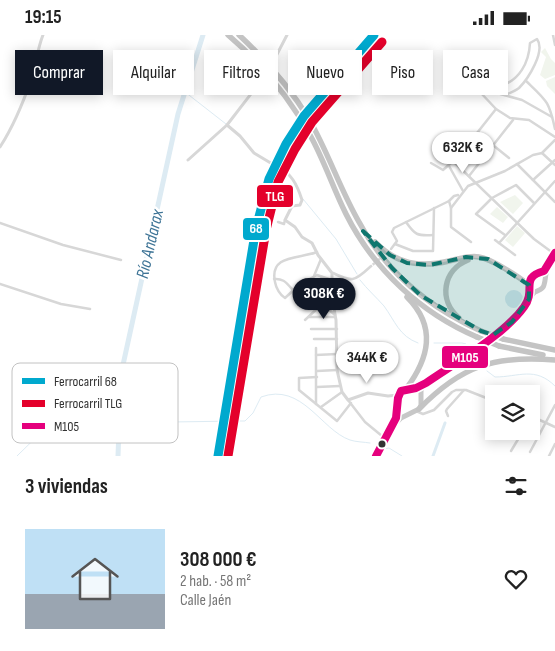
<!DOCTYPE html>
<html lang="es">
<head>
<meta charset="utf-8">
<style>
  :root { --surface:#fff; --page:#f6f6f6; --text:#222; --muted:#767676; --line:#e0e0e0; --accent:#111827 }
  body { margin:0; font-family:"Sofia Sans Condensed",sans-serif; background:var(--page); color:var(--text); height:100vh; display:flex; flex-direction:column; font-size:19px; white-space:nowrap }
  * { box-sizing:border-box; margin:0 }
  p { font-size:16px; color:var(--muted) }
  .icon { flex:none; width:28px; height:28px; fill:none; stroke:currentColor; stroke-width:2; stroke-linecap:round; stroke-linejoin:round }
  .map { position:relative; height:421px; overflow:hidden }
  .side { display:flex; flex-direction:column; background:var(--surface); flex:1 }
  .side>* { flex:none }
  .top-card { position:absolute; left:15px; top:15px; width:525px; height:45px; display:flex; gap:10px }
  .tools { position:absolute; left:485px; top:350px; display:grid; gap:10px }
  .tools a { display:grid; place-items:center; width:55px; height:55px; border-radius:0px; background:var(--surface); box-shadow:0 2px 12px #0003; font-size:25px }
  .price { position:absolute; translate:-50% -42px; padding:0 11px; border-radius:18px; background:#fff; color:#222; font-size:16px; line-height:32px; filter:drop-shadow(0 1px 2px #0008) }
  .price::after { content:''; position:absolute; left:50%; top:30px; width:15px; height:11px; margin-left:-8px; background:inherit; clip-path:polygon(0 0,100% 0,50% 100%) }
  .price.active { background:var(--accent); color:#fff }
  ul { padding:0; list-style:none }
  li { display:flex; align-items:center; gap:15px; height:125px; padding:0 25px }
  li+li { border-top:1px solid var(--line) }
  li span { display:grid; place-items:center; flex:none; width:140px; height:100px; border-radius:0px; color:#555 }
  li>.icon { margin-inline-start:auto }
  span .icon { width:60px; height:60px; fill:#fffc; stroke-width:1 }
  li b { font-size:21px }
  h2 { display:flex; justify-content:space-between; align-items:center; height:60px; padding:0 25px; font-size:21px }
  .chip { padding:0 18px; border-radius:0px; background:var(--surface); box-shadow:0 2px 12px #0003; font-size:18px; line-height:45px }
  .chip.active { background:var(--accent); color:#fff }
  .status { display:flex; justify-content:space-between; align-items:center; height:35px; padding:0 25px; background:var(--surface); direction:ltr }
  .status svg { height:14px; fill:currentColor }
  .map>svg:first-child { display:block }
</style>
</head>
<body>
<div class="status"><b>19:15</b><svg viewBox="0 0 49 12"><path d="M0 12V9h3v3zM5 12V6h3v6zM10 12V3h3v9zM15 12V0h3v12zM26 1h20v11H26zM47 4h2v5h-2z"/></svg></div>
<div class="map">
<svg width="555" height="421" viewBox="0 0 555 421">
  <rect width="100%" height="100%" fill="#fff"/>
  <!-- green -->
  <g fill="#f1f5ed">
    <polygon points="545,13 551,24 555,28 555,40 545,44 540,40 546,22 541,17"/>
    <polygon points="555,42 555,59 547,51 546,46"/>
    <polygon points="515,160 523,168 513,179 500,167"/>
    <polygon points="497,172 508,182 503,188 490,179"/>
    <polygon points="517,191 525,198 513,212 505,205"/>
    <polygon points="345,249 347,267 337,268 336,250"/>
  </g>
  <!-- water -->
  <circle fill="#ddebf3" cx="514" cy="264" r="9"/>
  <g fill="none" stroke-linecap="round" stroke-linejoin="round">
    <!-- stream -->
    <g stroke="#ddebf3" stroke-width="1">
      <polyline points="185,57 226,89"/>
      <polyline points="303,164 336,204 357,239"/>
      <path d="M360 245C367 254 376 262 384 271 395 286 399 301 418 308"/>
      <polyline points="434,308 462,308 466,309 470,313"/>
      <path d="M487 336 495 342C519 342 535 331 555 351"/>
      <path d="M120 365 130 373 140 375 170 387 238 386H245L253 378 261 362C302 347 321 395 350 405 356 407 364 407 370 408"/>
      <polyline points="384,414 389,413 402,421"/>
      <polyline points="17,421 56,383 82,363 121,339"/>
    </g>
    <!-- canal -->
    <polyline stroke="#ddebf3" stroke-width="3" points="433,421 445,388"/>
    <!-- river -->
    <polyline stroke="#ddebf3" stroke-width="5" points="118,421 121,339 178,79 203,0"/>
    <!-- minor-tunnel -->
    <polyline stroke="#d6d6d6" stroke-width="2.5" stroke-dasharray="2.5 1" stroke-linecap="butt" points="370,232 382,222"/>
    <!-- minor -->
    <g stroke="#d7d7d7" stroke-width="2.5">
      <polyline points="553,0 555,10"/>
      <path d="M526 46C547 66 549 66 555 94"/>
      <path d="M500 51C519 46 529 28 530 8L537 4C546 16 528 44 519 53 515 56 510 58 505 60"/>
      <polyline points="552,82 522,65 486,55 482,55 480,57 496,74 510,83 529,85 555,102"/>
      <polyline points="478,98 509,123"/>
      <polyline points="542,118 555,130"/>
      <polyline points="454,127 534,204 553,218"/>
      <polyline points="431,128 443,135 460,120"/>
      <polyline points="517,129 555,167"/>
      <polyline points="449,131 463,156"/>
      <polyline points="459,132 462,117 496,74"/>
      <polyline points="469,141 513,85"/>
      <polyline points="533,145 555,125"/>
      <polyline points="451,173 449,166 454,161 458,160"/>
      <polyline points="278,187 284,189 285,185"/>
      <path d="M406 187C415 200 417 201 433 200"/>
      <polyline points="0,188 63,210 121,225"/>
      <polyline points="505,200 476,179 492,163 516,150 534,168"/>
      <polyline points="495,205 515,220"/>
      <polyline points="471,207 451,192 451,173 468,151 505,136 533,120 542,118 555,105"/>
      <polyline points="499,208 555,146"/>
      <polyline points="395,209 413,216 433,216 434,173"/>
      <polyline points="391,214 397,206 392,197 394,193 449,166"/>
      <path d="M317 217C300 224 269 219 275 247 276 253 280 260 285 263L300 249 317 240 332 245"/>
      <path d="M333 238C352 247 354 247 370 232"/>
      <polyline points="314,241 321,224"/>
      <polyline points="322,242 312,260 335,280"/>
      <path d="M274 244C284 243 287 249 293 255"/>
      <polyline points="0,249 61,269 90,274"/>
      <polyline points="309,282 335,282"/>
      <polyline points="305,285 322,269"/>
      <polyline points="311,294 337,294"/>
      <polyline points="314,304 337,304"/>
      <polyline points="316,320 337,319"/>
      <polyline points="317,336 337,335"/>
      <polyline points="317,342 299,343 299,355 337,386 351,368"/>
      <polyline points="317,352 340,351"/>
      <polyline points="348,365 365,387 382,401"/>
      <polyline points="316,369 316,313"/>
      <polyline points="321,372 342,357"/>
      <polyline points="416,376 423,379 434,375 452,357 456,355 466,355 494,366"/>
      <polyline points="448,381 446,376 447,374 464,355"/>
      <polyline points="531,381 555,392"/>
      <polyline points="511,416 523,396"/>
      <polyline points="530,417 555,370"/>
      <polyline points="549,421 555,409"/>
    </g>
    <!-- tertiary -->
    <g stroke="#d7d7d7" stroke-width="3">
      <polyline points="273,27 287,0"/>
      <polyline points="227,90 240,101 254,118 274,130"/>
      <path d="M0 112C13 92 23 68 31 45 36 30 37 15 43 0"/>
      <polyline points="188,125 227,90 264,42"/>
      <path d="M276 130C291 138 297 149 302 165L300 170 292 171 285 185 295 192 302 202 312 208 318 220 332 238V262L336 285 337 335 342 357 348 365 368 358 388 361 398 360"/>
    </g>
    <!-- trunk -->
    <g stroke="#c7c7c7" stroke-width="5">
      <path d="M530 261C532 255 528 250 530 244L534 239 544 236 555 218"/>
      <polyline points="395,389 401,383 419,374 421,370 421,355 426,348"/>
      <path d="M389 397C392 391 397 384 398 377 398 369 395 364 401 356L416 353 426 348 512 287C520 278 526 265 535 257 538 255 543 255 544 250 546 244 545 238 548 230"/>
      <polyline points="376,421 391,396"/>
    </g>
    <!-- motorway -->
    <g stroke="#c4c4c4" stroke-width="5.5">
      <path d="M228 0C261 28 289 62 310 100 324 125 333 153 346 179 374 235 421 278 477 302"/>
      <path d="M239 0C266 25 290 53 309 84 328 117 340 154 359 187 386 237 430 273 481 296"/>
      <path d="M375 207C396 229 420 233 449 226 459 224 469 220 479 222 492 224 519 242 529 250"/>
      <path d="M459 283C438 265 443 235 468 225"/>
      <polyline points="503,304 555,315"/>
      <polyline points="499,311 543,320"/>
      <path d="M406 354C429 323 437 292 407 262"/>
      <path d="M419 374C461 331 494 320 555 325"/>
    </g>
    <!-- motorway-bridge -->
    <g stroke="#c4c4c4" stroke-width="5.5">
      <polyline points="481,296 503,304"/>
      <polyline points="477,302 499,311"/>
    </g>
    <defs>
      <path id="bus-1" d="M376 421 396 383 398 363 401 356 416 353 426 348C455 328 504 300 524 272 537 254 519 243 544 236L555 218"/>
    </defs>
    <!-- bus-1 casing -->
    <use href="#bus-1" stroke="#fff" stroke-width="11"/>
    <!-- bus-1 -->
    <use href="#bus-1" stroke="#e5007d" stroke-width="8"/>
    <defs>
      <polyline id="rail-1" points="218,421 256,193 269,144 286,109 304,81 374,0"/>
      <polyline id="rail-2" points="228,421 266,195 278,147 295,114 312,87 382,7"/>
    </defs>
    <!-- rail-1 casing -->
    <use href="#rail-1" stroke="#fff" stroke-width="12"/>
    <!-- rail-2 casing -->
    <use href="#rail-2" stroke="#fff" stroke-width="12"/>
    <!-- rail-1 -->
    <use href="#rail-1" stroke="#00a9ce" stroke-width="9"/>
    <!-- rail-2 -->
    <use href="#rail-2" stroke="#e4002b" stroke-width="9"/>
  </g>
  <!-- marked area -->
  <path fill="#0f766e" fill-opacity="0.2" stroke="#0f766e" stroke-width="4" stroke-dasharray="10 6" stroke-linejoin="round" d="M363 196 390 220 407 228 430 230 466 222 488 224 529 250V264L512 287 493 300 481 296 420 260 392 233Z"/>
  <!-- markers -->
  <circle fill="#333" stroke="#fff" stroke-width="2" cx="382" cy="409" r="4.5"/>
  <g text-anchor="middle" dominant-baseline="central" stroke-width="5" stroke-linejoin="round" paint-order="stroke">
    <!-- water labels -->
    <g font-size="18" font-style="italic" fill="#3f7597" stroke="#fff">
      <text transform="translate(150 209) rotate(-77)">Río Andarax</text>
    </g>
  </g>
  <!-- legend -->
  <rect x="12" y="328" width="166" height="80" rx="8" fill="#fff" stroke="#c2c2c2" stroke-width="1"/>
  <rect x="22" y="343" width="23" height="6" fill="#00a9ce"/>
  <rect x="22" y="365" width="23" height="7" fill="#e4002b"/>
  <rect x="22" y="388" width="23" height="6" fill="#e5007d"/>
  <g font-size="14" fill="#333">
    <text x="54" y="351">Ferrocarril 68</text>
    <text x="54" y="373">Ferrocarril TLG</text>
    <text x="54" y="396">M105</text>
  </g>
  <g stroke="#fff" stroke-width="2">
    <rect x="256" y="149" width="38" height="24" rx="5" fill="#e4002b"/>
    <rect x="242" y="182" width="28" height="24" rx="5" fill="#00a9ce"/>
    <rect x="441" y="310" width="48" height="24" rx="5" fill="#e5007d"/>
  </g>
  <g font-size="14" text-anchor="middle" font-weight="bold" fill="#fff">
    <text x="275" y="166">TLG</text>
    <text x="256" y="198">68</text>
    <text x="465" y="327">M105</text>
  </g>
</svg>
<div class="tools">
<a><svg class="icon" aria-label="layers" viewBox="0 0 24 24"><path d="M12 4l9 5-9 5-9-5zM3 14l9 5 9-5"/></svg></a>
</div>
<b class="price" style="left:463px;top:139px">632K €</b>
<b class="price active" style="left:324px;top:285px">308K €</b>
<b class="price" style="left:367px;top:349px">344K €</b>
<div class="top-card">
<a class="chip active">Comprar</a>
<a class="chip">Alquilar</a>
<a class="chip">Filtros</a>
<a class="chip">Nuevo</a>
<a class="chip">Piso</a>
<a class="chip">Casa</a>
</div>
</div>
<section class="side">
<h2>3 viviendas<svg class="icon" aria-label="filters" viewBox="0 0 24 24"><path d="M4 7h16M4 17h16"/><circle cx="9" cy="7" r="2"/><circle cx="15" cy="17" r="2"/></svg></h2>
<ul>
<li><span style="background:linear-gradient(#bfe0f5 65%,#9aa5b1 0)"><svg class="icon" aria-label="home" viewBox="0 0 24 24"><path d="M3 11l9-7 9 7M6 9v11h12V9"/></svg></span><div><b>308 000 €</b><p>2 hab. · 58 m²</p><p>Calle Jaén</p></div><svg class="icon" aria-label="heart" viewBox="0 0 24 24"><path d="M12 20l-8-8c-3-5 5-10 8-4 3-6 11-1 8 4z"/></svg></li>
</ul>
</section>
</body>
</html>
